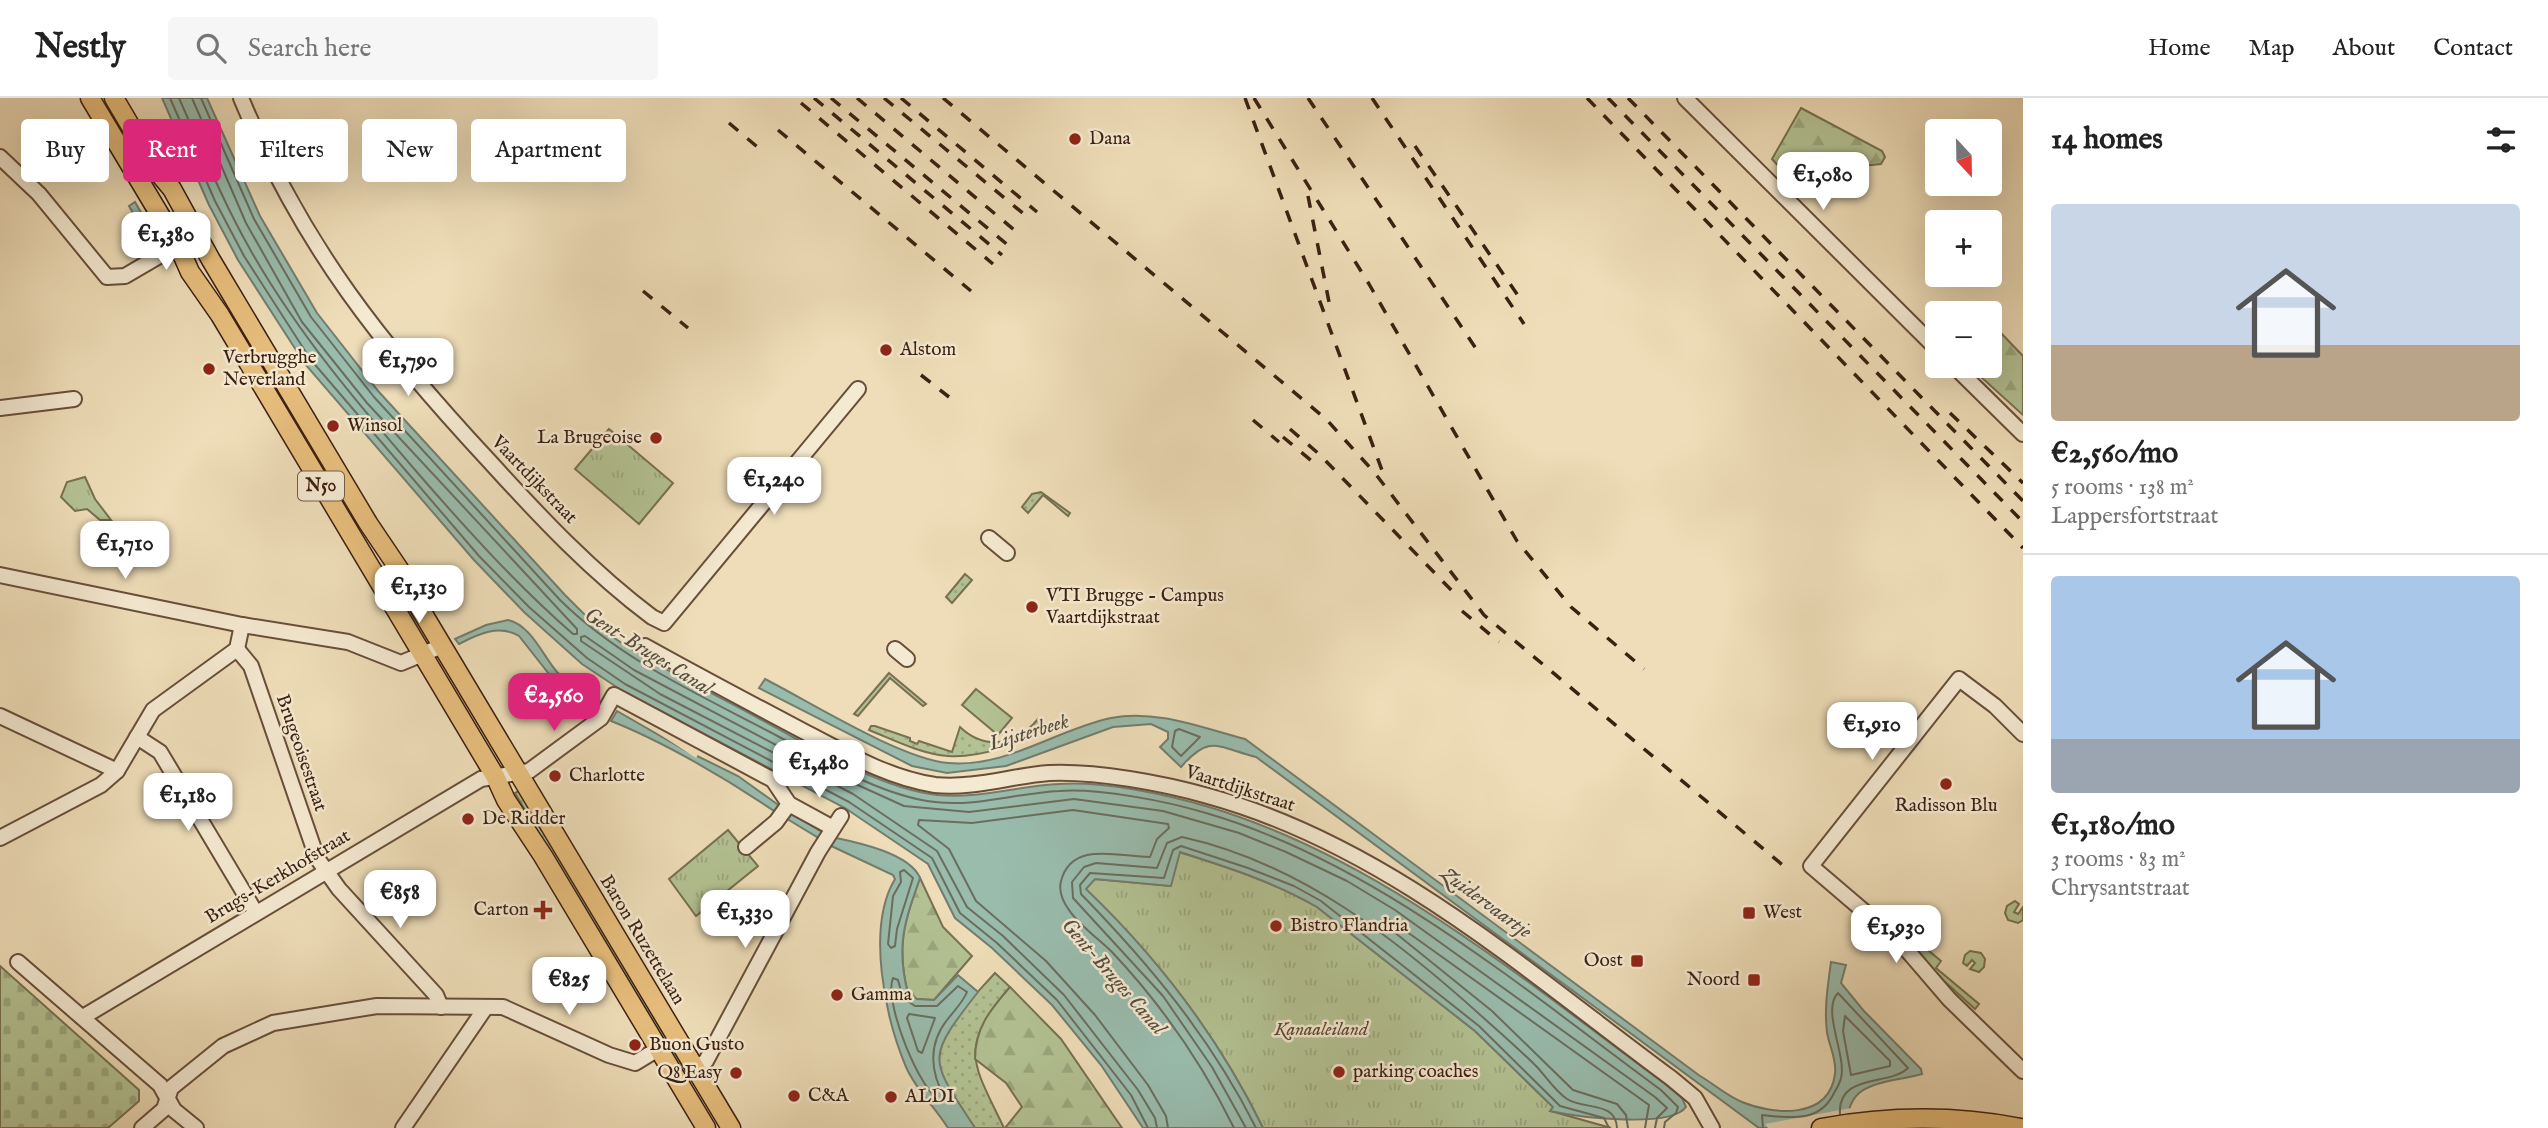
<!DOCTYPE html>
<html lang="en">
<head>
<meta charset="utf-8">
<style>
  :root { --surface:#fff; --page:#f6f6f6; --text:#222; --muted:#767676; --line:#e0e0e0; --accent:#db2777 }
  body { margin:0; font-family:"IM FELL English",serif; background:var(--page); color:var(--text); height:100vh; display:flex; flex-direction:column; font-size:26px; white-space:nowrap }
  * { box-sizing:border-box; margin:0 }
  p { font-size:23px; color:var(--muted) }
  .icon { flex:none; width:38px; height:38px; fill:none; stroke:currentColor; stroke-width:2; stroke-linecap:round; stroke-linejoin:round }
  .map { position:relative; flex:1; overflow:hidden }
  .details { display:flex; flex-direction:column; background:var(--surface); width:525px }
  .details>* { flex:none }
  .hud { position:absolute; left:21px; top:21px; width:665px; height:63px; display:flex; gap:14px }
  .needle { width:46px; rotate:158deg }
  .controls { position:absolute; left:1925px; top:21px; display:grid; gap:14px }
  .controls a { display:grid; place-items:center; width:77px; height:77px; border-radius:7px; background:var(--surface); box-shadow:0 7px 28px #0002; font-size:35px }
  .price { position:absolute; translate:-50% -60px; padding:0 16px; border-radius:14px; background:#fff; color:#222; font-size:23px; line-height:46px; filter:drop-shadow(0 2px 4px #0008) }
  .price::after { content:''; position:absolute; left:50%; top:42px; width:21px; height:16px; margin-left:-10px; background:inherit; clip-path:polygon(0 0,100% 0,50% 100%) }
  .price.on { background:var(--accent); color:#fff }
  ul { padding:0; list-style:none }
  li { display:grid; align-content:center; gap:14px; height:371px; padding:0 28px }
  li+li { border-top:2px solid var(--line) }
  li span { display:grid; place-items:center; height:217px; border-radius:7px; color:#555 }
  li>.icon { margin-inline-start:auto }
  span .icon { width:126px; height:126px; fill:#fffc; stroke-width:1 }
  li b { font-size:30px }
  h2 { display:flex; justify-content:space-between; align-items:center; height:84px; padding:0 28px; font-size:30px }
  .tag { padding:0 24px; border-radius:7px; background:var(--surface); box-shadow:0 7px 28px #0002; font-size:24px; line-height:63px }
  .tag.on { background:var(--accent); color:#fff }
  header { display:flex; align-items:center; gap:42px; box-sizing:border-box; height:98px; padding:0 35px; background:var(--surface); border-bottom:2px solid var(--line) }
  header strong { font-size:33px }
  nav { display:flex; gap:38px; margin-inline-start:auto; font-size:24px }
  .search { width:490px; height:63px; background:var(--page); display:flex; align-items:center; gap:18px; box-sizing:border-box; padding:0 24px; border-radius:7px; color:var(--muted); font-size:26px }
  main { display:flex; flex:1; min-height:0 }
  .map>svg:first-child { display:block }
</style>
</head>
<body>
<header>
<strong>Nestly</strong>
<div class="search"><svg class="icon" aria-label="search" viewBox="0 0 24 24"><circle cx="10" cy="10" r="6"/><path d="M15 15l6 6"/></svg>Search here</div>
<nav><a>Home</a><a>Map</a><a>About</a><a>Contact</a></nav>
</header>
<main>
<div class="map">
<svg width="2023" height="1030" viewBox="0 0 2023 1030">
  <defs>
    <pattern id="grass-dots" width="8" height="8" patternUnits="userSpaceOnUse" patternTransform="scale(1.75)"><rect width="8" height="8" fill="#b3c293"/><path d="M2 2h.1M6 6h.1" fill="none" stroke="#9ba67e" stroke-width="1.8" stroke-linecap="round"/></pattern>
    <pattern id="forest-firs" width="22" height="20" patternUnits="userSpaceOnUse" patternTransform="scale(1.75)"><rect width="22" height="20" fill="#b3c293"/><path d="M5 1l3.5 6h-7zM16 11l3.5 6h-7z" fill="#9ba67e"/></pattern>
    <pattern id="cemetery-stones" width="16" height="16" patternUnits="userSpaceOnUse" patternTransform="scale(1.75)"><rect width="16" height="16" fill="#b3c293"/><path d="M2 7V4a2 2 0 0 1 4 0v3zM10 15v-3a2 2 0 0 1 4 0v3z" fill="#9ba67e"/></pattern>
    <pattern id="park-tufts" width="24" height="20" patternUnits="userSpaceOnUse" patternTransform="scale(1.75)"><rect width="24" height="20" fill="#b3c293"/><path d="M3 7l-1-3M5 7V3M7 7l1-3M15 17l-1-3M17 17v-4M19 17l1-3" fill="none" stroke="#9ba67e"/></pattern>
  </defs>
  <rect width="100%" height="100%" fill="#eeddb8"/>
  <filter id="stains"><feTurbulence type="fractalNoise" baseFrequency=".00286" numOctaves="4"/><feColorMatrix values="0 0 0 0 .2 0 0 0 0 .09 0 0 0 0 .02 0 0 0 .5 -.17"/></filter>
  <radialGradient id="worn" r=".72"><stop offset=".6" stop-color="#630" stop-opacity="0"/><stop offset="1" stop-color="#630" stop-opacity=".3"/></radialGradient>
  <!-- grass -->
  <g fill="url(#grass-dots)" stroke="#777052" stroke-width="2">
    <polygon points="1041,394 1070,415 1068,418 1043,397 1028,415 1022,409 1032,396"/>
    <polygon points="965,476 972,482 952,505 946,499"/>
    <polygon points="889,575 926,606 923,608 890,580 858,618 854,616"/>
    <path d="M1038 621 1045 626C1027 647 975 660 948 658 921 656 894 642 869 632L871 628H875L910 640V643L917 646 919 643 952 654 960 629C985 653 1017 647 1038 621Z"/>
    <polygon points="519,693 542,733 548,734 688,972 680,976 515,695"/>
    <path d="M995 875 1010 889C958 951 972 963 1004 1030H975C964 1014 949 999 942 981 927 940 971 902 995 875Z"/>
  </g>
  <!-- forest -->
  <g fill="url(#forest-firs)" stroke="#777052" stroke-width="2">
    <polygon points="1801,10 1882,53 1885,59 1881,66 1811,73 1792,83 1772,61"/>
    <polygon points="1999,233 2023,258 2023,317 1969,268 1990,268 1990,243"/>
    <path d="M920 780 943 829 972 858 934 902 917 901 908 896C896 848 904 825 920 780Z"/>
    <polygon points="1876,809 1941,863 1936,870 1979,906 1975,911 1943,882"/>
    <path d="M1010 889 1061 941 1122 1030H1005L1022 1009 1006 985 975 961C975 930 990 912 1010 889Z"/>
  </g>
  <!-- cemetery -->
  <polygon fill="url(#cemetery-stones)" stroke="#777052" stroke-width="2" points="0,868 139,992 139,1003 108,1030 0,1030"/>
  <!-- park -->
  <g fill="url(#park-tufts)" stroke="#777052" stroke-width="2">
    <polygon points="609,331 673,385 639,426 575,371"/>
    <polygon points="85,379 95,401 111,422 100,422 87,411 75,413 61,399 67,384"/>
    <polygon points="728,732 758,768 696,818 669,781"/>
    <path d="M1179 754C1227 769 1274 784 1317 809L1475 933 1553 1009 1551 1013 1611 1030H1263C1219 940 1158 860 1085 791L1095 781 1170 788Z"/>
    <polygon points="2015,803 2019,806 2014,814 2018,816 2023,809 2023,822 2018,825 2008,822 2005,815 2007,808"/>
    <polygon points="1970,853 1981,855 1985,861 1984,869 1979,874 1970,871 1975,865 1972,862 1967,868 1963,865 1965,857"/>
  </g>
  <!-- pitch -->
  <polygon fill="#b3c293" stroke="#777052" stroke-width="2" points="976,591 1012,620 998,637 962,607"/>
  <!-- water -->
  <g fill="#99bcad" stroke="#737d6e" stroke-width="2">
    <path d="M162 0H207L260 118 317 215 379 294 565 497 592 524 623 546C664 572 708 593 751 616 803 644 879 691 937 697 979 701 1018 688 1059 686 1104 683 1165 696 1209 709 1379 760 1524 882 1665 986L1682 1000 1686 1009C1671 1030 1582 1020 1550 1013L1553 1009 1475 933 1317 809C1274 784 1227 769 1180 754L1171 788 1095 781 1086 791C1158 860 1219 940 1263 1030H1143L1101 967 1052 907 992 850 955 820 928 766 845 710 621 592 582 566 524 514 474 462 305 266 238 162 209 107Z"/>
    <polygon points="135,104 159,146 153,150 129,108"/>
    <path d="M508 522C531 527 543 558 557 574 569 587 583 595 598 604L593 613 564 595 519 538C499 526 478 536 459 546L455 541 486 527Z"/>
    <path d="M765 581C812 605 899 660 948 665 1007 670 1055 632 1111 620 1156 611 1202 630 1245 641L1700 978C1714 986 1727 998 1742 1004 1773 1017 1829 1022 1835 976 1837 961 1829 948 1827 934 1824 910 1828 887 1831 864L1846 867 1841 885 1863 912 1921 971 1922 976C1885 986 1844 982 1848 1030H1759L1256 659C1217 649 1210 636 1181 669L1160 649 1168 641V634L1151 626 1113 629 1006 668 947 675 912 668 759 590Z"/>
    <path d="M617 613 685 652 738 678 781 709 774 713C727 681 664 644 611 623Z"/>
    <polygon points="788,713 825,736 822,742 784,719"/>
    <path d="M832 739C856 744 910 755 920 780 904 825 896 848 908 896L917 901 934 902 958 877 978 894C924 963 930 960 975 1030H948C935 1009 916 992 906 969 885 919 866 829 895 781L893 777 827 746Z"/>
  </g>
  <!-- pier -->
  <g fill="#eeddb8">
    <polygon points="621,611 686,649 699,655 696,660"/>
    <polygon points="1851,1010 1852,1030 1768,1030 1765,1026"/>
  </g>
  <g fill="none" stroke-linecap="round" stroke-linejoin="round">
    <!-- shore -->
    <g stroke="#6a6e5e" stroke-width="2">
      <polyline points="170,0 215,103 244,158 311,262 479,458 529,509 587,560 625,586 849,704 932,760 960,815 997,845 1057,902 1131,997 1148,1030"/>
      <path d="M179 0C202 52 223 104 251 153 299 237 359 307 422 380 470 435 518 488 573 536H577V531L367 305 302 224 246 125 192 0"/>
      <path d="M201 0 254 121 311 219 374 299 560 502C620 561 696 595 770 634 819 660 880 698 935 704 977 709 1017 695 1059 693 1099 690 1166 703 1206 715 1374 764 1521 889 1661 992L1678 1009 1676 1015 1665 1024 1664 1030"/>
      <polygon points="1179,631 1200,639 1181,658 1172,649 1175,633"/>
      <polygon points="904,772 913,780 897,831 895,848 891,850 888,846 893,798 901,784 900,774"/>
      <path d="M893 880 898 882 903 900 915 908H937L958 888 967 894C963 904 954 913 947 922 928 946 930 974 945 1000L943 1005C920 996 883 902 893 880Z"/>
      <polygon points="909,916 935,920 922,955 918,953 907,920"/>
      <polygon points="1845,918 1890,963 1890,968 1851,977 1843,933"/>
      <polyline points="1157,1030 1155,1020 1138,992 1064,897 1003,838 967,809 937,753 853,696 660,596 581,543 581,539 585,538 634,572 816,668 904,708 969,714 1074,701 1163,713 1239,735 1286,754 1347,783 1395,812 1655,999 1667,1010 1657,1020 1655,1030"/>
      <path d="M1168 1030 1166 1018 1148 987 1095 917 1046 863 976 803 949 751 918 727 919 722 972 725 1073 712 1168 726 1169 730 1157 741 1150 759C1119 759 1072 742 1061 783 1054 810 1095 837 1112 854 1160 905 1203 967 1234 1030"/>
      <path d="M1246 1030 1212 969 1163 898 1073 800 1072 784 1084 769 1096 765 1157 770 1167 745 1182 739C1301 765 1399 843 1487 923 1504 938 1522 954 1538 970 1547 980 1556 994 1567 1001 1584 1012 1616 1003 1617 1030"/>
      <path d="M1256 1030C1211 940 1150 867 1081 796L1080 787 1090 775 1164 780 1173 752 1181 748 1248 770 1294 788 1321 803 1479 928 1560 1008 1604 1020 1609 1030"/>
      <polyline points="1628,1030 1626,1017 1617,1006 1573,992 1492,913 1383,825 1382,820 1389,821 1649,1007 1645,1030"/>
      <path d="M1763 1030 1762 1017C1790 1020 1820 1025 1834 995 1837 990 1840 985 1841 980 1847 958 1821 912 1838 895L1908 970C1890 988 1837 975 1840 1016"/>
    </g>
    <!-- stream -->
    <polyline stroke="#737d6e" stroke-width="3.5" points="1871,831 1872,830"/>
    <defs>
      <g id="minor">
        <path d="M241 0C302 148 383 249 491 365 541 420 592 474 652 519L664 525 858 291"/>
        <polyline points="1685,0 1937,251"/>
        <polyline points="0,59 39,96 107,179 125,178 178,147"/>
        <polyline points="1954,268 2023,336"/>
        <polyline points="0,310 74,301"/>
        <polyline points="989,440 1007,455"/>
        <polyline points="0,477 242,527 348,544 401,565 442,548"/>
        <path d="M645 548C697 577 750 605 803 633 844 654 888 680 935 687 973 691 1011 678 1049 675 1097 673 1162 685 1208 698 1386 747 1526 873 1671 980L1695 1000 1712 1030"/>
        <polyline points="237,551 251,568 317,760 339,791 436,897 441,909"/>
        <polyline points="895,551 907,561"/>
        <polyline points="0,618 117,673"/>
        <polyline points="2023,636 1995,608 1959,581 1811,768 1900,844 1949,901 2023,973"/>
        <polyline points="137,639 160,654 256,815"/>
        <polyline points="0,740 101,687 117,673 153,612 237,551 242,527"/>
        <polyline points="746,749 776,724 789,706"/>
        <polyline points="18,864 160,987 174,1012 196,1030"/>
        <polyline points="83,919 481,681 529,673 601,620 614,597 773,682 789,706 833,730"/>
        <polyline points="695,971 706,963 818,754 841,718"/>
        <polyline points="142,1030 164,1011 171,990 223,948 273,925 377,908 503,909 609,957 635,965 658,951"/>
        <polyline points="403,1030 486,909"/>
      </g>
      <g id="major">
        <polyline points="90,0 178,147 190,174 220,217 495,678 506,702 543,758 706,1030"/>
        <polyline points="114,0 157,73 172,91 211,162 368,425 399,471 416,504 731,1030"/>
        <path d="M1821 1030C1887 1018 1955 1017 2021 1030"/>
      </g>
    </defs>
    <!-- minor casing -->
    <use href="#minor" stroke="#684e3a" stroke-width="18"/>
    <!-- major casing -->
    <use href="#major" stroke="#3b1f10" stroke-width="21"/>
    <!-- minor -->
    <use href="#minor" stroke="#f4e9d1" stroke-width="14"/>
    <!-- major -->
    <use href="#major" stroke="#e7be7c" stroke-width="18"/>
    <!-- rail -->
    <g stroke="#3b1f10" stroke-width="3.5" stroke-dasharray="12 12" stroke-linecap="butt">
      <polyline points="814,0 1002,157"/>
      <polyline points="831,0 1009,148"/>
      <polyline points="857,0 1019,136"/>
      <polyline points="884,0 1031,122"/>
      <polyline points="901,0 1037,114"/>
      <polyline points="943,0 1326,321 1374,374 1484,517 1785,769"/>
      <polyline points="1245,0 1383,375"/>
      <polyline points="1254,0 1369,186 1517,443 1571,509 1644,571"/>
      <polyline points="1308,0 1479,255"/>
      <polyline points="1372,0 1524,226"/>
      <polyline points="1587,0 2023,450"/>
      <polyline points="1608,0 2023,424"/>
      <polyline points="1628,0 2023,403"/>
      <polyline points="801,5 993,166"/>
      <polyline points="729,25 761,52"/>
      <polyline points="778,32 971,193"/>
      <polyline points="1415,48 1519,199"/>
      <polyline points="1308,98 1329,204"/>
      <polyline points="643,193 688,230"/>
      <polyline points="921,277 949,299"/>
      <polyline points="1950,315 2023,385"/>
      <polyline points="1253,322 1279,344"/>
      <polyline points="1290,331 1319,356 1457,498"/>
      <polyline points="1283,339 1319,369"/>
      <polyline points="1462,513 1499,544"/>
    </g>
  </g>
  <!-- markers -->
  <g fill="#8f2418" stroke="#f4e9d1" stroke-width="2.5">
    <circle cx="1075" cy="41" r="7"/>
    <circle cx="886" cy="252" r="7"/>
    <circle cx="209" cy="271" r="7"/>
    <circle cx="333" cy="328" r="7"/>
    <circle cx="656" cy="340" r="7"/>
    <circle cx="1032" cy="509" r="7"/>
    <circle cx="555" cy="678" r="7"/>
    <circle cx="1946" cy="686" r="7"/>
    <circle cx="468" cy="721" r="7"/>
    <path d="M539.5 801.5h7v7h7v7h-7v7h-7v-7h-7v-7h7z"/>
    <rect x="1742" y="808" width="14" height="14" rx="3.5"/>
    <circle cx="1276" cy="828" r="7"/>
    <rect x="1630" y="856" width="14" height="14" rx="3.5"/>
    <rect x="1747" y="875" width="14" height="14" rx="3.5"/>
    <circle cx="837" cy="897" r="7"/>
    <circle cx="635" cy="947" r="7"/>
    <circle cx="1339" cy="974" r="7"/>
    <circle cx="736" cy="975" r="7"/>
    <circle cx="794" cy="998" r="7"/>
    <circle cx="891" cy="999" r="7"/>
  </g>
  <g text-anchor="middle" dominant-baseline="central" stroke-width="5" stroke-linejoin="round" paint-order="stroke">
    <!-- shield labels -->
    <rect fill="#f4e9d1" stroke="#725c4a" stroke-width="2" x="298" y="373.5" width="46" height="29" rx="5"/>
    <g font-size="18" font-weight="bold" fill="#3b1f10">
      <text x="321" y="388">N50</text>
    </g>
    <!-- poi labels -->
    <g font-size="19" fill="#3b1f10" stroke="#f4e9d1" text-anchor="start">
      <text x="1089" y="41">Dana</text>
      <text x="900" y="252">Alstom</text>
      <text x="223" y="260">Verbrugghe<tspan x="223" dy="22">Neverland</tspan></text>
      <text x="347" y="328">Winsol</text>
      <text x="642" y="340" text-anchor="end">La Brugeoise</text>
      <text x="1046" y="498">VTI Brugge - Campus<tspan x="1046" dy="22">Vaartdijkstraat</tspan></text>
      <text x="569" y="678">Charlotte</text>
      <text x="1946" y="708" text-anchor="middle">Radisson Blu</text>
      <text x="482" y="721">De Ridder</text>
      <text x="529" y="812" text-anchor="end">Carton</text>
      <text x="1763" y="815">West</text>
      <text x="1290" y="828">Bistro Flandria</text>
      <text x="1623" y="863" text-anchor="end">Oost</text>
      <text x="1740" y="882" text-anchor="end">Noord</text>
      <text x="851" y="897">Gamma</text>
      <text x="649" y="947">Buon Gusto</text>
      <text x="1353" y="974">parking coaches</text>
      <text x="722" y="975" text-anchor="end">Q8 Easy</text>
      <text x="808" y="998">C&amp;A</text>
      <text x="905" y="999">ALDI</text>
    </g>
    <!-- street labels -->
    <g font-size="19" fill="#3b1f10" stroke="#f4e9d1">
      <text transform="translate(534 382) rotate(46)">Vaartdijkstraat</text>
      <text transform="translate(301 655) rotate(71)">Brugeoisestraat</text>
      <text transform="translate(1240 691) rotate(18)">Vaartdijkstraat</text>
      <text transform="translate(278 779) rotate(-31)">Brugs-Kerkhofstraat</text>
      <text transform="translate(642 842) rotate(59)">Baron Ruzettelaan</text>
    </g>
    <!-- park labels -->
    <g font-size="19" font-style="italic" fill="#594831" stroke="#f4e9d1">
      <text x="1321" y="932">Kanaaleiland</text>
    </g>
    <!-- water labels -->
    <g font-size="21" font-style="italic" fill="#574e3f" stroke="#f4e9d1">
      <text transform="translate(648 554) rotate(32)">Gent-Bruges Canal</text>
      <text transform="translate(1029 635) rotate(-17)">Lijsterbeek</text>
      <text transform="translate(1486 805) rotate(36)">Zuidervaartje</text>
      <text transform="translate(1113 879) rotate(49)">Gent-Bruges Canal</text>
    </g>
  </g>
  <rect width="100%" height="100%" filter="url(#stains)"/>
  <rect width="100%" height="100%" fill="url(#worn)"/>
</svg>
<div class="controls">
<a><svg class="needle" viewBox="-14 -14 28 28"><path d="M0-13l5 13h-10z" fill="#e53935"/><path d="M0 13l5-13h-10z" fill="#767676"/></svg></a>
<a>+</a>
<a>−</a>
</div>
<b class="price" style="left:1823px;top:114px">€1,080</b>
<b class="price" style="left:166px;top:174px">€1,380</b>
<b class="price" style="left:408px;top:300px">€1,790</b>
<b class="price" style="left:774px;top:419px">€1,240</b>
<b class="price" style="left:125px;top:483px">€1,710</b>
<b class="price" style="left:419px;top:527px">€1,130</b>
<b class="price on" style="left:554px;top:635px">€2,560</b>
<b class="price" style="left:1872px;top:664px">€1,910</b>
<b class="price" style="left:819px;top:702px">€1,480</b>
<b class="price" style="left:188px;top:735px">€1,180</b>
<b class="price" style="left:400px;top:832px">€858</b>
<b class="price" style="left:745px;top:852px">€1,330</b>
<b class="price" style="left:1896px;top:867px">€1,930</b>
<b class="price" style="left:569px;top:919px">€825</b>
<div class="hud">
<a class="tag">Buy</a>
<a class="tag on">Rent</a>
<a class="tag">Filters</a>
<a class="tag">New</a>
<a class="tag">Apartment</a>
</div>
</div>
<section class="details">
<h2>14 homes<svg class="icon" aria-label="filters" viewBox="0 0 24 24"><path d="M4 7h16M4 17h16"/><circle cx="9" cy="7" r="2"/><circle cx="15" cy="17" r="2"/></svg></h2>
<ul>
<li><span style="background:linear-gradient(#c9d6e8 65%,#b9a48a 0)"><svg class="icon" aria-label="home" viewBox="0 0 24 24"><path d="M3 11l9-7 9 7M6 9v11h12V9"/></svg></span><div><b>€2,560/mo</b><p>5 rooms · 138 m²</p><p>Lappersfortstraat</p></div></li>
<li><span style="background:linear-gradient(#a9c7e8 75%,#9aa5b1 0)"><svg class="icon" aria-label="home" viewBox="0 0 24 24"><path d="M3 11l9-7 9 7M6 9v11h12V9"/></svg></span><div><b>€1,180/mo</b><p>3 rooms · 83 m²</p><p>Chrysantstraat</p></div></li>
</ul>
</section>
</main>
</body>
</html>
